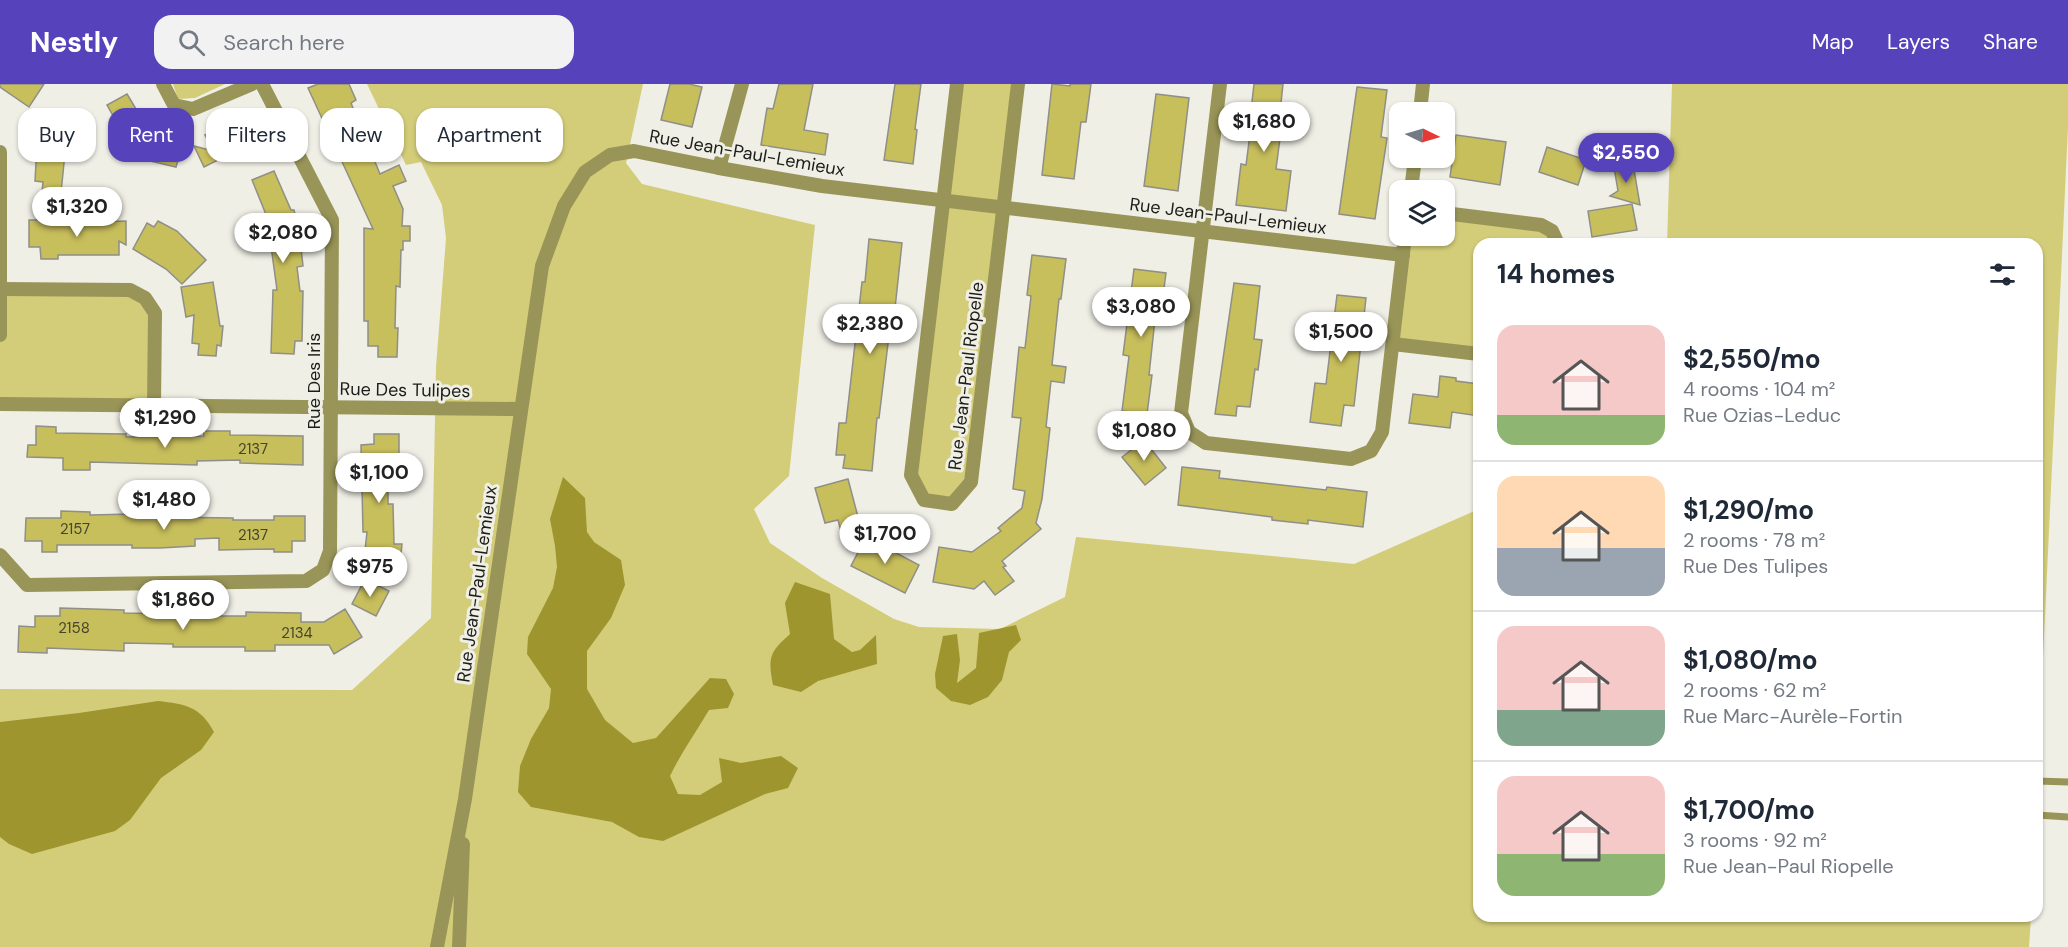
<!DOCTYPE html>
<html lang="en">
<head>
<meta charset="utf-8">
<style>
  :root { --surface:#fff; --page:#f2f2f3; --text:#1f2937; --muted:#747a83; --line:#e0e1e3; --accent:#5643bb }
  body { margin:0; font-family:"DM Sans",sans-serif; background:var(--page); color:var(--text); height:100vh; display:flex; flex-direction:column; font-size:22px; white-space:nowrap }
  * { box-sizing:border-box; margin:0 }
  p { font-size:20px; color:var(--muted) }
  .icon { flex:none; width:33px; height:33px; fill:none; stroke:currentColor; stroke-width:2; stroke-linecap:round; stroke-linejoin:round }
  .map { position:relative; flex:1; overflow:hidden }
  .panel { position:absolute; left:1473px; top:154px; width:570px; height:684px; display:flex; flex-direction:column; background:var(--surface); border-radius:18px; box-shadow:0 2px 4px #0004 }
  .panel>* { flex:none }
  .guide { position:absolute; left:18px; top:24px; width:570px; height:54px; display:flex; gap:12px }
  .needle { width:39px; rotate:95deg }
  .tools { position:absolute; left:1389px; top:18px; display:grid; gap:12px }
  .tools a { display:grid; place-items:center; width:66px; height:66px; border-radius:12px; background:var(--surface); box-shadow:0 2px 4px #0004; font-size:30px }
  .price { position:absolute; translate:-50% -51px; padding:0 14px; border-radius:21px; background:#fff; color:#222; font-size:20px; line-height:39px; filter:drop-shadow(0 2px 3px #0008) }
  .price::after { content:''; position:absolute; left:50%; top:36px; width:18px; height:14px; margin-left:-9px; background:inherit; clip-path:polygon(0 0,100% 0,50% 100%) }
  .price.active { background:var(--accent); color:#fff }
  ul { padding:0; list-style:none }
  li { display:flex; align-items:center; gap:18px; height:150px; padding:0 24px }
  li+li { border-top:2px solid var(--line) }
  li span { display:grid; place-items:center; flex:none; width:168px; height:120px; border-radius:18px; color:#555 }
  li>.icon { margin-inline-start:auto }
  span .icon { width:72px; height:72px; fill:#fffc; stroke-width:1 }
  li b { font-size:26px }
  h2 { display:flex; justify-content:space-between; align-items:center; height:72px; padding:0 24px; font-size:26px }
  .chip { padding:0 21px; border-radius:18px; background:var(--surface); box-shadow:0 2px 4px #0004; font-size:21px; line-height:54px }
  .chip.active { background:var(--accent); color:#fff }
  header { display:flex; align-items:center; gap:36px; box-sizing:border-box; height:84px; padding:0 30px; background:var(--accent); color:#fff }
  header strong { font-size:28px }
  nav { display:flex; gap:33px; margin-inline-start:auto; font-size:21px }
  .search { width:420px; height:54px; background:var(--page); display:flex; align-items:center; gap:15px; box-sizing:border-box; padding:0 21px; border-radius:18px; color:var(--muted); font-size:22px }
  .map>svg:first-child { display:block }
</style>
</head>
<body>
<header>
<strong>Nestly</strong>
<div class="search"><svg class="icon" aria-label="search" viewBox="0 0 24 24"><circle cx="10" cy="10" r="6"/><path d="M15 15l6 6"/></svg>Search here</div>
<nav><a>Map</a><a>Layers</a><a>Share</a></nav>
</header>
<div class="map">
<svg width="2068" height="863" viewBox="0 0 2068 863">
  <rect width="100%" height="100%" fill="#efefe6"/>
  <!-- green -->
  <g fill="#d3cd79">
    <polygon points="173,0 225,0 195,14 178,15"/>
    <polygon points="367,0 643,0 626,79 642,100 815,141 789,392 754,425 770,459 822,494 894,535 919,543 1000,545 1065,513 1076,453 1354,480 1479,425 1479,832 2031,833 2029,863 0,863 0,605 352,606 431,534 436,283 446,154 442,121 421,78 406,81"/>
    <polygon points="957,0 1018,0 971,398 951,420 924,416 911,391"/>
    <polygon points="1672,0 2068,0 2068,43 2037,702 2037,160 1667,160"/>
    <polygon points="1445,129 1541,141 1558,160 1479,160 1479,270 1393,260 1405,152 1444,152"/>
    <polygon points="0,205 130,206 155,229 154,322 0,320"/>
  </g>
  <!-- water -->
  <g fill="#9e952f">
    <path d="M563 393 585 414 587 448 594 458 621 476 625 501 611 534 587 567V605L605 636 633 659 656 654 710 594 726 595 734 610 728 624 709 626C696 648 681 669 670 692L678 710 700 711 722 698 719 674 741 679 781 672 798 684 788 704 765 710 663 757 639 753 612 738 531 723 518 708 520 682 531 655 549 624 551 605 527 570 528 553 553 504 557 483 555 462 550 435Z"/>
    <path d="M795 498 830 510 834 555 852 568 860 566 876 551 877 580 818 597 801 608 773 601C768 573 769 569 790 550L785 519Z"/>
    <polygon points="1016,541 1021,556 1009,568 1002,596 988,613 970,621 951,617 936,604 935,590 943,552 957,550 960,576 957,599 976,584 979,549"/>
    <path d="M158 617C185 620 200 622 214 648L201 666 161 694 130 736 115 747 32 770 9 760 0 753V638L79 629Z"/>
  </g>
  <!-- building -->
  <g fill="#c7be5c" stroke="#8f8f87" stroke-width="1.5">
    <polygon points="0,0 44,0 29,23 0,3"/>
    <polygon points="318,0 349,0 356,16 351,19 380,90 399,81 406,97 393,102 403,125 402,142 410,142 410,157 403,157 403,166 401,166 400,203 396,202 395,244 398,244 397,273 378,273 378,262 368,262 368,237 364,237 364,144 373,145 308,4"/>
    <polygon points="670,0 689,0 702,3 692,43 661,36"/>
    <polygon points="779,0 813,0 804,46 828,50 825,71 761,61 767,24 773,25"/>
    <polygon points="895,0 921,0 915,45 917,46 913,80 884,76"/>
    <polygon points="1052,0 1070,2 1070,0 1091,0 1086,38 1081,38 1074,95 1042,91"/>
    <polygon points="1254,0 1283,0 1279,38 1282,39 1276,85 1291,87 1286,127 1236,121 1241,80 1246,81 1250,50 1244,49 1246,34 1250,35"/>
    <polygon points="1357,3 1387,6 1381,53 1387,54 1375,135 1339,130"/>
    <polygon points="127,10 142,35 121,46 107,21"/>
    <polygon points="1156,10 1189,14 1178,107 1144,102"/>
    <polygon points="248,33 252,42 262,38 270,57 244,69 242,64 204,83 194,62 213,67 205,51"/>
    <polygon points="56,41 57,50 61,49 65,69 61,109 42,108 43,98 35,97 36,79 32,54 39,52 38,45"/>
    <polygon points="1456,51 1506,58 1500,101 1450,93"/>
    <polygon points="171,56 183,59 176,83 150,77 154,60 169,63"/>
    <polygon points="1547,63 1586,76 1578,101 1539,88"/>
    <polygon points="1633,80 1640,121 1610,112 1618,107 1614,83"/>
    <polygon points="274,87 291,126 294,126 301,153 300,154 303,182 297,183 300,207 303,207 302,257 295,257 294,270 271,269 273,206 277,206 271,162 268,163 260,135 267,133 252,96"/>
    <polygon points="1632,120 1637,146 1592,153 1588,127"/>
    <polygon points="29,136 58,136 58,139 126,137 126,161 119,157 119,171 58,171 58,175 41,175 40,163 29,163"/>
    <polygon points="158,137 177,147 206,176 182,200 166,185 133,165 147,139 154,143"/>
    <polygon points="869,155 902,159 893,243 890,243 879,334 877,334 872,387 843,384 845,371 836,371 839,339 846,339 862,198 865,198"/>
    <polygon points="1032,171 1066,175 1061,215 1059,215 1052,281 1066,283 1064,299 1051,297 1046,343 1050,344 1042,415 1036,439 1041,445 1002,477 1006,482 1003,483 1014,497 995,511 984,497 974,505 933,498 939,463 972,468 1001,447 998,444 1022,424 1025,407 1013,405 1021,334 1012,333 1019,263 1025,264 1031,212 1027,211"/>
    <polygon points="1134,185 1166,189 1161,227 1156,226 1149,291 1152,291 1147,330 1122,327 1129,272 1123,271"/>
    <polygon points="213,198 220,242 223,242 221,262 217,261 216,272 198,271 199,260 192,259 194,231 186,233 181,203"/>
    <polygon points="1234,199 1260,202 1254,255 1262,256 1258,286 1255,285 1250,323 1237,322 1236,332 1215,330"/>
    <polygon points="1337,211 1366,214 1354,322 1344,321 1341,342 1310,338 1315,299 1326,300"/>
    <polygon points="1440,292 1456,294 1456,297 1479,300 1479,332 1452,328 1450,344 1409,339 1413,310 1438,313"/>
    <polygon points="36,342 56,343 56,349 126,350 126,353 204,352 203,347 230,347 230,351 303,352 303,381 240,379 240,376 197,377 197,381 90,378 90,386 63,386 63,374 27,373 28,361 36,361"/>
    <polygon points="374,350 399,350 399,378 388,378 388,420 393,420 394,460 402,460 399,488 363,485 367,448 363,448 361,361 374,360"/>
    <polygon points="1144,356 1166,384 1145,401 1122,373"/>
    <polygon points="1182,383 1220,387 1219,394 1326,406 1327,403 1367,408 1363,443 1308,436 1308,440 1272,436 1272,433 1178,421"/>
    <polygon points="848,395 862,448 843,454 838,436 825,439 815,404"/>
    <polygon points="61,427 90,428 90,431 132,430 132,428 161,428 161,433 233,434 233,436 274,436 274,432 305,432 305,457 292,457 292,468 274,468 274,465 219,466 219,454 195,455 195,462 160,464 132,464 132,461 57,461 57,468 42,468 42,457 25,457 26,434 61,434"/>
    <polygon points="866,453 919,481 905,509 851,482"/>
    <polygon points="365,495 389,507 376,532 352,520"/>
    <polygon points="60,524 124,526 124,529 173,530 173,527 201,527 201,532 246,532 246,528 301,529 301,538 324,538 345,525 362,553 334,570 329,561 275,561 275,567 245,567 245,563 173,563 173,560 124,559 124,567 47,564 47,569 18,568 19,542 35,543 35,532 60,532"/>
  </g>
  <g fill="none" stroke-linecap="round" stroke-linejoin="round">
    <!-- service -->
    <g stroke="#999558" stroke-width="7">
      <polyline points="2037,697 2068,698"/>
      <polyline points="2037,731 2068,733"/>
    </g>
    <!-- minor -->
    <g stroke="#999558" stroke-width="14">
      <polyline points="163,0 174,21 193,25 252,0"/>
      <polyline points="957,0 911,391 924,416 952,420 971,398 1018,0"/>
      <polyline points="1220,0 1181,329 1189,348 1206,359 1351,375 1371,367 1382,348 1405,152"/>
      <polyline points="1420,28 1423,0"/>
      <polyline points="0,68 0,251"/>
      <polyline points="719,84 742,0"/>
      <polyline points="1411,106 1415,74"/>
      <polyline points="1444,129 1541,141 1552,147 1558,160"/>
      <polyline points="0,205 130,206 145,214 155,229 154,322"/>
      <polyline points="1393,260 1479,270"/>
      <polyline points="0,320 521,325"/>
      <polyline points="0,471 27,501 306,497 323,486 330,467 332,136 262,0"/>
      <polyline points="437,863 465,715 542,182 564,122 585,88 610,71 634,67 719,84 822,102 1403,171"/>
      <polyline points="459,863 463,760"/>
    </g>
  </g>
  <g text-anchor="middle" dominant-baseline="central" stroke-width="6" stroke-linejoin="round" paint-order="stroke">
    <!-- number labels -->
    <g font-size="15" fill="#47442a">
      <text x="253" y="365">2137</text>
      <text x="75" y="445">2157</text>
      <text x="253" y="451">2137</text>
      <text x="74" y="544">2158</text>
      <text x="297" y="549">2134</text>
    </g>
    <!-- street labels -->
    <g font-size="18" fill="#1c1c19" stroke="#efefe6">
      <text transform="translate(747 69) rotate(10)">Rue Jean-Paul-Lemieux</text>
      <text transform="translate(1228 132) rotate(7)">Rue Jean-Paul-Lemieux</text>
      <text transform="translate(966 292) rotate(-83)">Rue Jean-Paul Riopelle</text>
      <text transform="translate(314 297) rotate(-90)">Rue Des Iris</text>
      <text transform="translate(405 306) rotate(1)">Rue Des Tulipes</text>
      <text transform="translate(477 500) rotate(-82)">Rue Jean-Paul-Lemieux</text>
    </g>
  </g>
</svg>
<div class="tools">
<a><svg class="needle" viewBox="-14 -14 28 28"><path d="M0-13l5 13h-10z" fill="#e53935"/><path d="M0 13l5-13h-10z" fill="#747a83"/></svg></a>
<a><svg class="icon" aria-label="layers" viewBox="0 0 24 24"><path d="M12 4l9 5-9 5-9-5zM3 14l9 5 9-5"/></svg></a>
</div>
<b class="price" style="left:1264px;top:69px">$1,680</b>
<b class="price active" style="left:1626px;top:100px">$2,550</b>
<b class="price" style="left:77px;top:154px">$1,320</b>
<b class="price" style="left:283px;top:180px">$2,080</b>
<b class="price" style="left:1141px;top:254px">$3,080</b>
<b class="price" style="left:870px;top:271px">$2,380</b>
<b class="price" style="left:1341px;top:279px">$1,500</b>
<b class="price" style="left:165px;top:365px">$1,290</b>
<b class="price" style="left:1144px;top:378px">$1,080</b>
<b class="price" style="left:379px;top:420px">$1,100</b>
<b class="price" style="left:164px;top:447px">$1,480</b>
<b class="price" style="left:885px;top:481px">$1,700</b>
<b class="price" style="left:370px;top:514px">$975</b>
<b class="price" style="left:183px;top:547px">$1,860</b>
<div class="guide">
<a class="chip">Buy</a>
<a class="chip active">Rent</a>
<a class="chip">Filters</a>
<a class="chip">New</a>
<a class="chip">Apartment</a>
</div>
<section class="panel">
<h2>14 homes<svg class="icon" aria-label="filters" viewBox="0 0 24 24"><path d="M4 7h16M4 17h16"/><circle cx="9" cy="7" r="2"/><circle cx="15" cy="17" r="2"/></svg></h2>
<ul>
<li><span style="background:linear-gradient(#f6c9c9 75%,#8fb573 0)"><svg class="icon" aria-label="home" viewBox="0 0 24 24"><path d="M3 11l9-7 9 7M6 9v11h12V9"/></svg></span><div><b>$2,550/mo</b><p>4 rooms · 104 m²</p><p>Rue Ozias-Leduc</p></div></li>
<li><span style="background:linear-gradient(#ffd9b3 60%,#9aa5b1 0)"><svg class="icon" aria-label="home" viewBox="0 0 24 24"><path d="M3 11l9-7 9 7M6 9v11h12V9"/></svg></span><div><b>$1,290/mo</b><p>2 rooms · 78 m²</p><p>Rue Des Tulipes</p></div></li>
<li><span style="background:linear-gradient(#f6c9c9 70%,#7fa58c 0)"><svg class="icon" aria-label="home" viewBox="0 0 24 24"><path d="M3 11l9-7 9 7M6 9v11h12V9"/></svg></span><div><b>$1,080/mo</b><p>2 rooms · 62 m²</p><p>Rue Marc-Aurèle-Fortin</p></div></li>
<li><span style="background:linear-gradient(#f6c9c9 65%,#8fb573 0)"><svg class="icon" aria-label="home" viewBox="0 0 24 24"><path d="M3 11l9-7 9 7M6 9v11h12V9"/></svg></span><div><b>$1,700/mo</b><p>3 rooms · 92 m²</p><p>Rue Jean-Paul Riopelle</p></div></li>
</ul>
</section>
</div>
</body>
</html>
